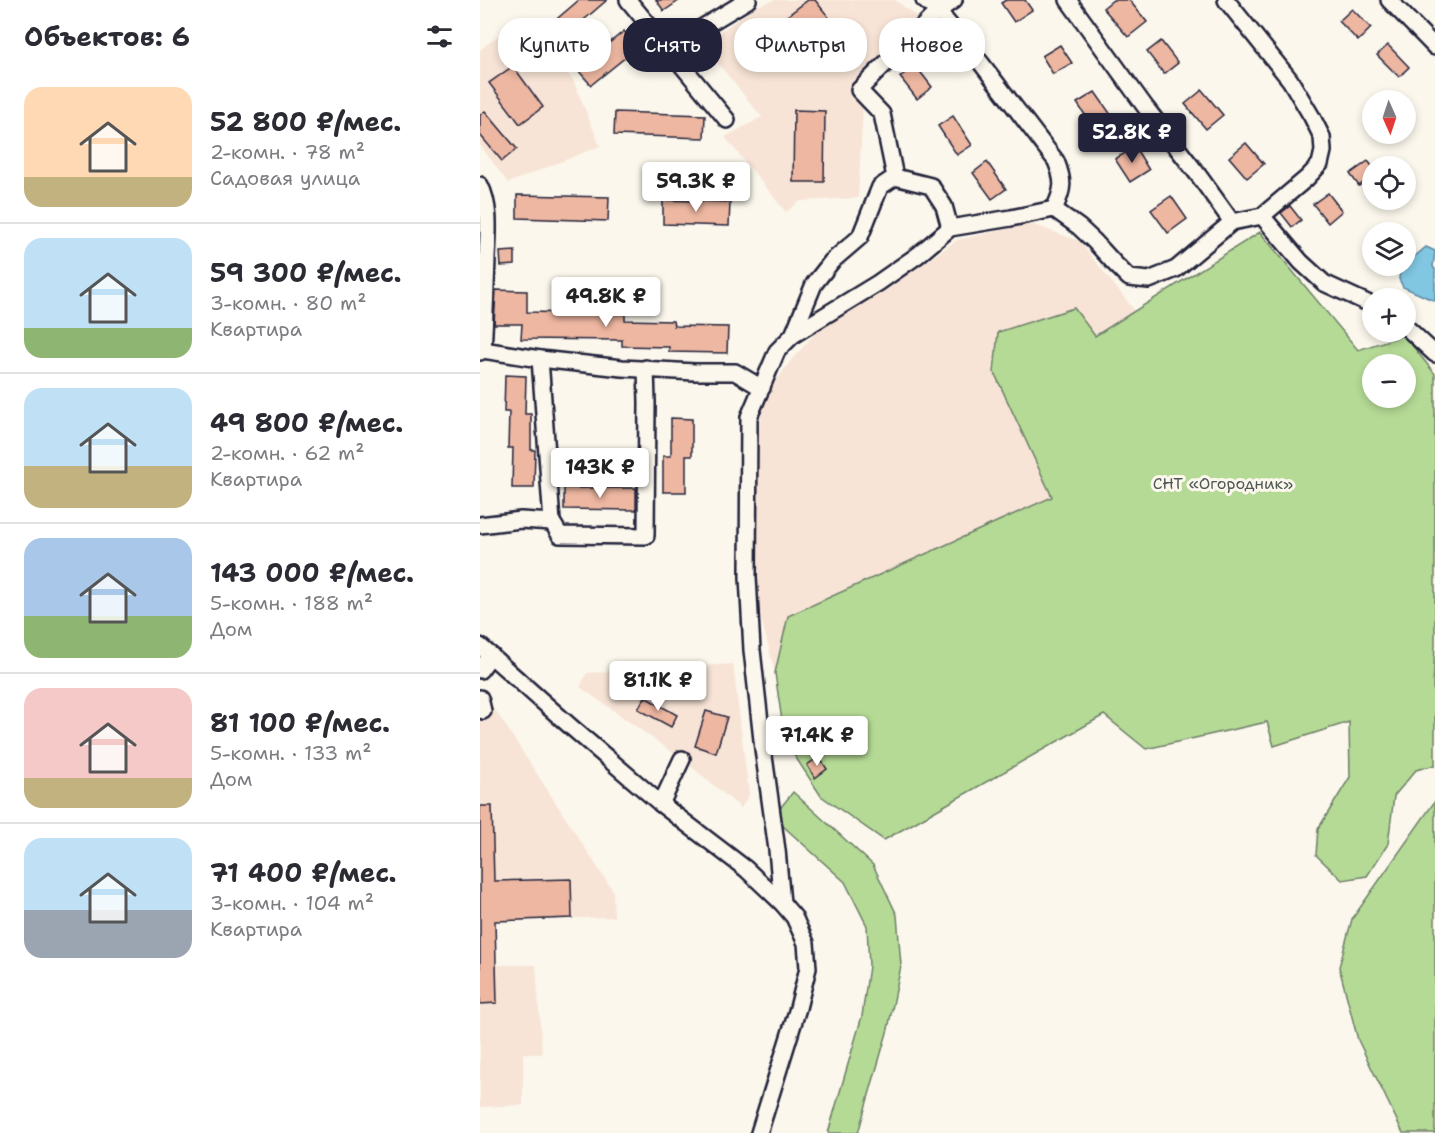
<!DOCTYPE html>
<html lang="ru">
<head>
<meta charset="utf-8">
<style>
  :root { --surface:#fff; --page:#f2f2f3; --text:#2b2b33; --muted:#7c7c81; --line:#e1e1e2; --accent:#22223b }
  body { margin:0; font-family:"Shantell Sans",sans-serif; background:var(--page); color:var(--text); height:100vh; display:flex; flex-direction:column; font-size:22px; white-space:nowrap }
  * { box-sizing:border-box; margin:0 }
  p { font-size:20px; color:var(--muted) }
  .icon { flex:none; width:33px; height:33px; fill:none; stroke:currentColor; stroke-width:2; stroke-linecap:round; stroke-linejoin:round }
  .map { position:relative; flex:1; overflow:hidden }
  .sheet { display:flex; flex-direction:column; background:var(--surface); width:480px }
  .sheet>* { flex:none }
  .hud { position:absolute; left:18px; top:18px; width:570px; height:54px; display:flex; gap:12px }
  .needle { width:39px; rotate:177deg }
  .controls { position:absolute; left:882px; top:90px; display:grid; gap:12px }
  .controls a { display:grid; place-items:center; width:54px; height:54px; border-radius:50%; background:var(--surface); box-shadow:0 3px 9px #0003; font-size:30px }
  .price { position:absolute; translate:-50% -51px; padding:0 14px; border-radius:6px; background:#fff; color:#222; font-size:20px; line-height:39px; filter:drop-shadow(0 2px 3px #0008) }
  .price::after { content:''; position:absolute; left:50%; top:36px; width:18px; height:14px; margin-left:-9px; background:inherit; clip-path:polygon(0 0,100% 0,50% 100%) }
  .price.current { background:var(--accent); color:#fff }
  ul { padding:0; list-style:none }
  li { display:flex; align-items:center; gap:18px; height:150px; padding:0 24px }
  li+li { border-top:2px solid var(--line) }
  li span { display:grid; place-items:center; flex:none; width:168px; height:120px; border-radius:18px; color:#555 }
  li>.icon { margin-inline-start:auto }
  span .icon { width:72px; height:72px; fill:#fffc; stroke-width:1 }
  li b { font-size:26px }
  h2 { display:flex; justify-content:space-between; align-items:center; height:72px; padding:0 24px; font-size:26px }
  .chip { padding:0 21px; border-radius:24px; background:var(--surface); box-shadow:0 3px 9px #0003; font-size:21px; line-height:54px }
  .chip.current { background:var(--accent); color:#fff }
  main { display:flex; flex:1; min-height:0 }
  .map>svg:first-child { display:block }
</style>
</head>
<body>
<main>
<section class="sheet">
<h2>Объектов: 6<svg class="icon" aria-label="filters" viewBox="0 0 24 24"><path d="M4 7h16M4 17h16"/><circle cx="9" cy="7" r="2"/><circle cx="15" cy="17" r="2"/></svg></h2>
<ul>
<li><span style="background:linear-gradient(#ffd9b3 75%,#c2b280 0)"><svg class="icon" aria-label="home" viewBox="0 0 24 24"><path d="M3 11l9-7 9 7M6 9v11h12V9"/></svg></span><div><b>52 800 ₽/мес.</b><p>2-комн. · 78 m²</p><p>Садовая улица</p></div></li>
<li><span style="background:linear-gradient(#bfe0f5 75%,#8fb573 0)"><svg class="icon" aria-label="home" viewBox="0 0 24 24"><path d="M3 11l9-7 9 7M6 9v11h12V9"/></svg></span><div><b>59 300 ₽/мес.</b><p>3-комн. · 80 m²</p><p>Квартира</p></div></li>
<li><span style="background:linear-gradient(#bfe0f5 65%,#c2b280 0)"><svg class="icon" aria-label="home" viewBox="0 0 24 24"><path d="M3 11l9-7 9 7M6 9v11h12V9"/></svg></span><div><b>49 800 ₽/мес.</b><p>2-комн. · 62 m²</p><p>Квартира</p></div></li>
<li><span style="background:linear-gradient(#a9c7e8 65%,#8fb573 0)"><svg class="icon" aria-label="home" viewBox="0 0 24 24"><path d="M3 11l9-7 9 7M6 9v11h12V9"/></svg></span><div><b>143 000 ₽/мес.</b><p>5-комн. · 188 m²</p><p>Дом</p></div></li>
<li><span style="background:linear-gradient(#f6c9c9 75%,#c2b280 0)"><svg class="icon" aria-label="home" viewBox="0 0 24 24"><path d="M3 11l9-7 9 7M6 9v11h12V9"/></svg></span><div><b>81 100 ₽/мес.</b><p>5-комн. · 133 m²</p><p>Дом</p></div></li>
<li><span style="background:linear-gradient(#bfe0f5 60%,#9aa5b1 0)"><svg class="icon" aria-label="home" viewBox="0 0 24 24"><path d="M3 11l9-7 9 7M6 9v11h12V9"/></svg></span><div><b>71 400 ₽/мес.</b><p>3-комн. · 104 m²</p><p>Квартира</p></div></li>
</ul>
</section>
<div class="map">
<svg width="955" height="1133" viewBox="0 0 955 1133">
  <rect width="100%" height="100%" fill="#fbf7ec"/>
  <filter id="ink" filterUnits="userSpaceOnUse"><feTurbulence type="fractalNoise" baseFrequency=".0167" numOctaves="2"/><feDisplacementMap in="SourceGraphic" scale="12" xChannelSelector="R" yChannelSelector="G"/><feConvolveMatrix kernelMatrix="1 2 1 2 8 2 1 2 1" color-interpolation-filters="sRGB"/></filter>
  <g filter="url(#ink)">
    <!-- built -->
    <g fill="#f7e4d6">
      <polygon points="294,0 415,0 440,19 385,69 378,198 320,201 306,212 245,137 282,117 222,44 277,6"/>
      <polygon points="43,16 93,80 120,146 28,183 0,145 0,50"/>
      <polygon points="551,224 599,241 655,311 614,336 514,372 572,497 308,616 295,673 276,598 273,476 283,400 308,364 341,327 409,288 477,240"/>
      <polygon points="253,664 269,795 261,808 202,759 100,687 107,673"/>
      <polygon points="0,711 16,711 133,891 134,917 15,921 16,965 56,965 62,1054 43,1053 43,1105 0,1107"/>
    </g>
    <!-- green -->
    <g fill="#b5da95" stroke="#6c7e68" stroke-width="1.5" fill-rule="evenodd">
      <path d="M780 232 878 350 924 335 955 374V646L953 688 955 694V765L936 770 914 796 908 844 887 876 862 880 836 855 838 829 870 777 869 722 794 746 787 722 666 749 624 715 404 840 341 796 305 741 295 673 308 616 572 497 514 372 518 332 594 308 615 336ZM892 364H926V398H892Z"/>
      <polygon points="313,792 393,865 417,915 421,966 408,1029 378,1133 348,1133 382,1016 389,966 387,926 365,882 293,817"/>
      <polygon points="955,801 955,1133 923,1133 878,1040 859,967 872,919"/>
    </g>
    <!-- water -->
    <polygon fill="#81c7e2" stroke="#5b859f" stroke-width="1.5" points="946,247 955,251 953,267 955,269 955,301 923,287 919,279 920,269"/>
    <!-- building -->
    <g fill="#edb7a1" stroke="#22223b" stroke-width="1.5">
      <polygon points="99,0 127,0 77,43 65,29"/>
      <polygon points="176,0 200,0 184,11"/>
      <polygon points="328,0 335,0 351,20 307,54 289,30"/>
      <polygon points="526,0 545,0 552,10 534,22 521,3"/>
      <polygon points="633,0 649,0 667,22 648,37 623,8"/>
      <polygon points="872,9 891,28 878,41 859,21"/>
      <polygon points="144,31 157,48 111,85 97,69"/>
      <polygon points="681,41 698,63 684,74 667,52"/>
      <polygon points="580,45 592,63 573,74 562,56"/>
      <polygon points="908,45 929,67 919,77 897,55"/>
      <polygon points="435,65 452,87 437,99 420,77"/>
      <polygon points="33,66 63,107 40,124 9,83"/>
      <polygon points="722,90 743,115 726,129 705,104"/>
      <polygon points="615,92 634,119 616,131 597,103"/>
      <polygon points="314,110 345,111 344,182 313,182"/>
      <polygon points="5,111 37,149 22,161 0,135 0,115"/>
      <polygon points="135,112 225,115 224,138 134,135"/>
      <polygon points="473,116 492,145 477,155 458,126"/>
      <polygon points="766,143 784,164 767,178 749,157"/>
      <polygon points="655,147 669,170 650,182 635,159"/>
      <polygon points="888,161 892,166 892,176 879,186 870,174"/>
      <polygon points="507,162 526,189 512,199 493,173"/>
      <polygon points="848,193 862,211 848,223 833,204"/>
      <polygon points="37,195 129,197 128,221 37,218"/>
      <polygon points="691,196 707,219 688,233 671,210"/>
      <polygon points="183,200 250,202 249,226 183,224"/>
      <polygon points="810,206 821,220 812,227 801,213"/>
      <polygon points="35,251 35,265 21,266 20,252"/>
      <polygon points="16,290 47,291 47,312 145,314 145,320 193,321 194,326 248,327 247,353 189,352 189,347 142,346 142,340 41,339 42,324 14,324"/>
      <polygon points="25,375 46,376 45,414 51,414 51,450 55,450 54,488 32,488 33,448 28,448 29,412 24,412"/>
      <polygon points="191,418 212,419 212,456 206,456 206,492 183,492 183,456 191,456"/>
      <polygon points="84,488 156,488 156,510 84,509"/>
      <polygon points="165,697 197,715 191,727 158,709"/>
      <polygon points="226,711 247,717 236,753 215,746"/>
      <polygon points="339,757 347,769 335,778 327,765"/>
      <polygon points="0,806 12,806 14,881 91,879 92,918 15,921 17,1003 0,1004"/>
    </g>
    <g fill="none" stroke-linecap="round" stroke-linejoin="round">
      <defs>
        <g id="minor">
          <polyline points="148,0 247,120"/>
          <path d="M444 0 458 11 501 63 576 161C584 181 584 189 574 209"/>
          <polyline points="588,0 666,108 719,176 752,222"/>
          <polyline points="909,0 955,47"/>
          <polyline points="188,48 268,0"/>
          <polyline points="415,177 451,186 464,206 470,228"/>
          <path d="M0 185C11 207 8 233 7 258 6 288 5 319 3 350"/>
          <polyline points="782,216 821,262 844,283 892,305"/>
          <polyline points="926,327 955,354"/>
          <polyline points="313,335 334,284 352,261 380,237 400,187 415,177 402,114 379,90 458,11 474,0"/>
          <polyline points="0,352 3,350 60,359 142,368 215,372 255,372 282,388"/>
          <polyline points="60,359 72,522 80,535 166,536 167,402 166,368"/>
          <polyline points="0,525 41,520 72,522"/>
          <polyline points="0,646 90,726 181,804 266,869 302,903 314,917 326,943 328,968 318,1008 279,1133"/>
          <polyline points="0,670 11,655"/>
          <polyline points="0,698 3,711"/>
          <polyline points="181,804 202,759"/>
          <polyline points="302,903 297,850 283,749 272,650 268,577 269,417 297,351 313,335 398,283 438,255 470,228 531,218 574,209 599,227 614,241 635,264 649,278 669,280 696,269 752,222 782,216 827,178 840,164 843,151 842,137 832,117 810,80 746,0"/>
        </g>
      </defs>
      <!-- minor casing -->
      <use href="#minor" stroke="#22223b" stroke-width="20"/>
      <!-- minor -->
      <use href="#minor" stroke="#fbf7ec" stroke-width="15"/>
    </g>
  </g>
  <g text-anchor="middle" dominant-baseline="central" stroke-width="6" stroke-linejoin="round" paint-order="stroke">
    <!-- park labels -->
    <g font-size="16" fill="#4e5956" stroke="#fbf7ec">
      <text x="743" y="483">СНТ «Огородник»</text>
    </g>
  </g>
</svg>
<div class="controls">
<a><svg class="needle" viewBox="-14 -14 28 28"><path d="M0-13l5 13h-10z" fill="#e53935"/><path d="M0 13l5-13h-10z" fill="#7c7c81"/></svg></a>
<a><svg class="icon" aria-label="locate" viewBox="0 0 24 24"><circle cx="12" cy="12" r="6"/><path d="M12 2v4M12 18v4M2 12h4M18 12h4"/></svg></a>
<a><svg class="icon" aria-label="layers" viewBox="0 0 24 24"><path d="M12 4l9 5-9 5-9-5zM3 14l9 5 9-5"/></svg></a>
<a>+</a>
<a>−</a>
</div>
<b class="price current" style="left:652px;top:164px">52.8K ₽</b>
<b class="price" style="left:216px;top:213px">59.3K ₽</b>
<b class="price" style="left:126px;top:328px">49.8K ₽</b>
<b class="price" style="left:120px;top:499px">143K ₽</b>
<b class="price" style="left:178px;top:712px">81.1K ₽</b>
<b class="price" style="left:337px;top:767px">71.4K ₽</b>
<div class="hud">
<a class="chip">Купить</a>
<a class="chip current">Снять</a>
<a class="chip">Фильтры</a>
<a class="chip">Новое</a>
</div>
</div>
</main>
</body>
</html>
